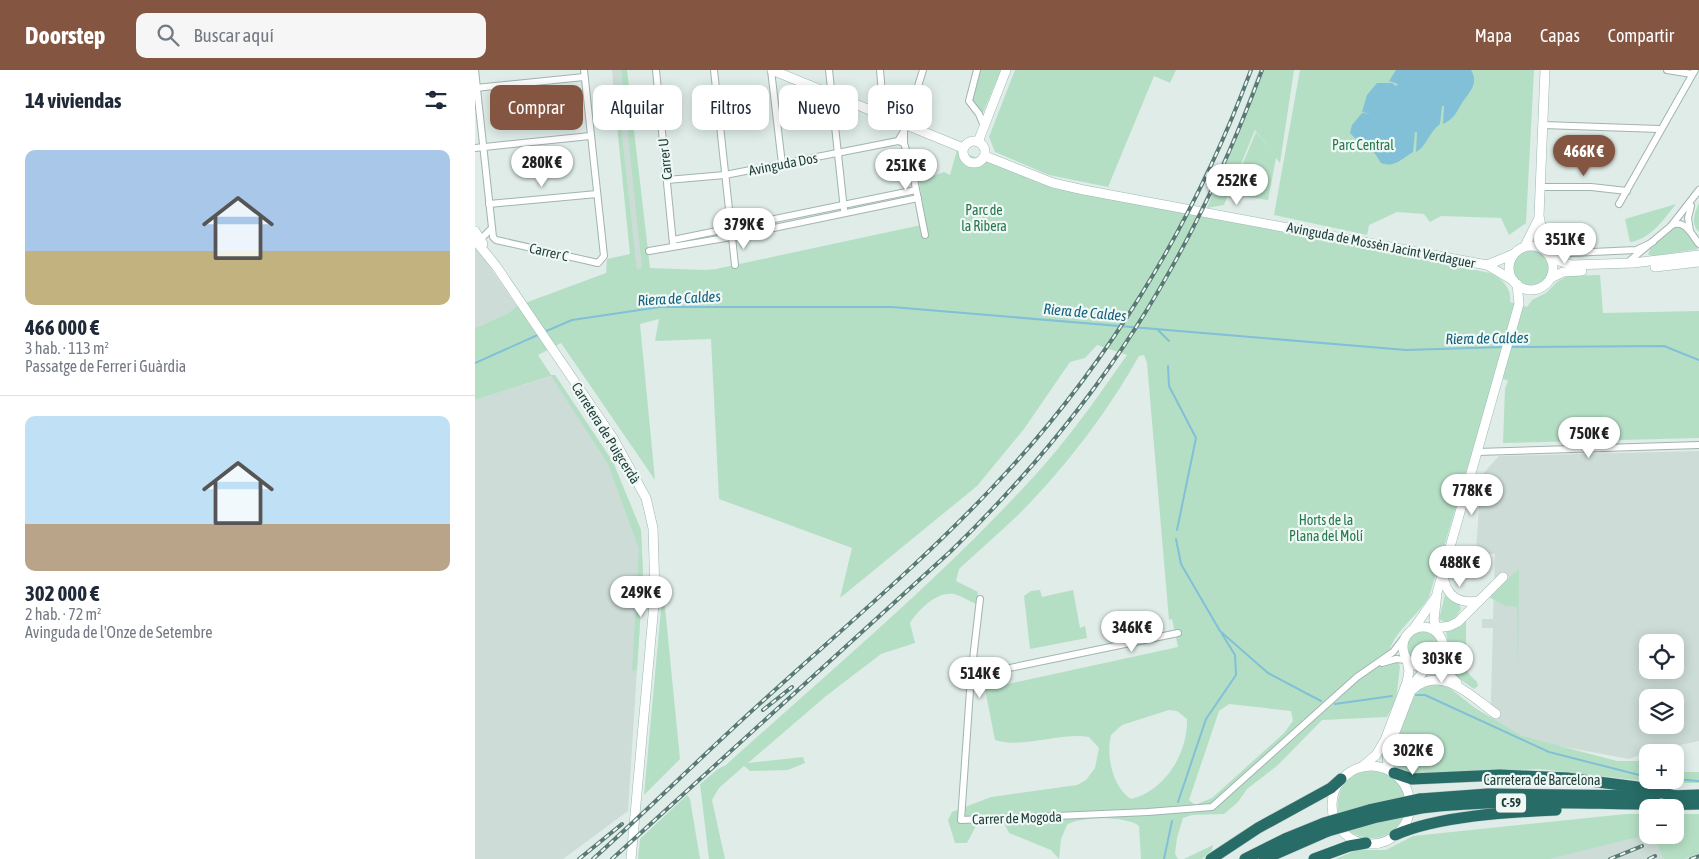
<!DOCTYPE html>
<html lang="es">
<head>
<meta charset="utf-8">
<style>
  :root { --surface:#fff; --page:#f6f6f7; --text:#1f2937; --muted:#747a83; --line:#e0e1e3; --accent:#845540 }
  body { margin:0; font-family:"Asap Condensed",sans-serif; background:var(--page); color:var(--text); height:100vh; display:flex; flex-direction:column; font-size:19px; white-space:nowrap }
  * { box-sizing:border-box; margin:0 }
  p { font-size:16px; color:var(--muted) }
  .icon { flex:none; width:28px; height:28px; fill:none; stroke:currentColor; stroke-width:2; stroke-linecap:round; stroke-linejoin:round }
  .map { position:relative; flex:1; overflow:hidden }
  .drawer { display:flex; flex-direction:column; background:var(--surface); width:475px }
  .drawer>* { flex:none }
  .hud { position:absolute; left:15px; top:15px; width:475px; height:45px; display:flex; gap:10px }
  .fabs { position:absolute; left:1164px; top:564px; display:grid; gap:10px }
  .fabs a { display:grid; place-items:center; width:45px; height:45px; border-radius:10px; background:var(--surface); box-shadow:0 2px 12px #0003; font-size:25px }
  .price { position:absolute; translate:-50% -42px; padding:0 11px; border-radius:18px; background:#fff; color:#222; font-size:16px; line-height:32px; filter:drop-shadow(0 1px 2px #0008) }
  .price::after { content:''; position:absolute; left:50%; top:30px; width:15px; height:11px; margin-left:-8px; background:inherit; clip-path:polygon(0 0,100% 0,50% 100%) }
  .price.selected { background:var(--accent); color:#fff }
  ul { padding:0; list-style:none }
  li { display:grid; align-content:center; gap:10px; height:265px; padding:0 25px }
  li+li { border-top:1px solid var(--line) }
  li span { display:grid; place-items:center; height:155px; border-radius:10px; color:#555 }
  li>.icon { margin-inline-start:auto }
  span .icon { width:90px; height:90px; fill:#fffc; stroke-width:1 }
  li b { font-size:21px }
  h2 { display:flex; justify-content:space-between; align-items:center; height:60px; padding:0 25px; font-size:21px }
  .pill { padding:0 18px; border-radius:10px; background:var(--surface); box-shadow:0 2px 12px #0003; font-size:18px; line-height:45px }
  .pill.selected { background:var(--accent); color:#fff }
  header { display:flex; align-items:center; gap:30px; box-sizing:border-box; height:70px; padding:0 25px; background:var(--accent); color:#fff }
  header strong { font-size:24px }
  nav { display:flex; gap:28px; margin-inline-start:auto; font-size:18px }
  .search { width:350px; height:45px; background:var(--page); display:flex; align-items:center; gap:12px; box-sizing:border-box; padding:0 18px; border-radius:10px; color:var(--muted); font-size:19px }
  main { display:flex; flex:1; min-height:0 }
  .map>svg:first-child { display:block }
</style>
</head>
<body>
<header>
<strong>Doorstep</strong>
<div class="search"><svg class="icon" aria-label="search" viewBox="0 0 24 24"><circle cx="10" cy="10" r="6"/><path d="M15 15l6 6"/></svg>Buscar aquí</div>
<nav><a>Mapa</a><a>Capas</a><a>Compartir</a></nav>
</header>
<main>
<section class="drawer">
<h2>14 viviendas<svg class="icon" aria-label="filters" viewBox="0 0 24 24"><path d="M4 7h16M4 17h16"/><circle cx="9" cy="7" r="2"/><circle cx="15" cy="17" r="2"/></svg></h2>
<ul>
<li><span style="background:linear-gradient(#a9c7e8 65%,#c2b280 0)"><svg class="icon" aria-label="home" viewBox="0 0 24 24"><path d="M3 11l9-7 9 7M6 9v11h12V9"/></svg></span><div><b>466 000 €</b><p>3 hab. · 113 m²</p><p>Passatge de Ferrer i Guàrdia</p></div></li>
<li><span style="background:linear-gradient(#bfe0f5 70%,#b9a48a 0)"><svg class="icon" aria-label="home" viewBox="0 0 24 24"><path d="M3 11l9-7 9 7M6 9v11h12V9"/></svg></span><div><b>302 000 €</b><p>2 hab. · 72 m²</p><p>Avinguda de l'Onze de Setembre</p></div></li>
</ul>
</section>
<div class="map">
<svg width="1224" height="789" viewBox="0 0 1224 789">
  <rect width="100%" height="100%" fill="#dfece8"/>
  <!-- built -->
  <g fill="#cddcd7" fill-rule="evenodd">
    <polygon points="137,0 146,0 168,198 162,200 144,36 140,36"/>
    <polygon points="0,176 42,236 32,244 0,258"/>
    <polygon points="80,305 138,392 166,460 168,505 153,741 88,789 0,789 0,330"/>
    <path d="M1224 381V671L1172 682 1154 689 1015 663 1018 558H1007V549H1018L1020 484 1001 483 1006 406 1024 386ZM1172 572H1200V600H1172ZM1172 628H1200V655H1172Z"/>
    <polygon points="1224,759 1224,789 949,789 1172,765 1200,765"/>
  </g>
  <!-- green -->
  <g fill="#b5dfc5" fill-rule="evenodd">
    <path d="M146 0H152L175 198 230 200 241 199 451 154 444 111 469 102 475 105 482 80 564 112 599 122 730 146 1015 203C1027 209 1037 218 1035 232L1052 237 1057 230 1071 223 1082 212 1092 206 1125 205 1128 243 1224 241V368L1028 373 1030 319 1033 311 1020 305 954 527C942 546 924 557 915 578L925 596 921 630 912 647 847 650 803 695 772 719 763 732 749 744 717 745 708 748 702 768 700 784 703 789H666L664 756C652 746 605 746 592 755L586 769 584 789 576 780 534 763 529 753 501 756 492 773H480L473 750 477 742 516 727 602 715 611 710 620 698 624 678 614 667C586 662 547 679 520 670L510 619 703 577 697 549 694 550 672 293 669 285 664 286C633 341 593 394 549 439 528 460 505 479 484 499L481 511 503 522 501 534C494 531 487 526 479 524 462 521 444 539 435 553L440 573 406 584 351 626 273 693 328 687 330 693 313 700 275 701 269 696 244 718 237 730 250 789H234L225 714 243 699 251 695C359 597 473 503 570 394 600 360 626 322 652 285L622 275 610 288 595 292 549 359 502 416 365 528 377 478 244 429 236 269 180 271 184 249 165 254 180 410 86 273 63 285 76 305H80L138 392 166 460 168 505 162 600 157 601 164 479 133 394 76 306 0 330V258L32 244 42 236 131 203 132 189 155 184 140 36 144 35 162 199 167 198ZM754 634 816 641 818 651 809 663 737 728 720 735 714 730 744 641ZM694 640 702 641 712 649C713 683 690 721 656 729 637 717 631 685 636 665L647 655Z"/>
    <polygon points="505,0 526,0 507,45 497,29"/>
    <polygon points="540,0 701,0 695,13 679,6 633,117 574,105 520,82 514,67"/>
    <polygon points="784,0 819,0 805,93 801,88 793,130 755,124 781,62 800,85 780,60 749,135 732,138"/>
    <polygon points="825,0 1059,0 1051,153 1034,165 1026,148 966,146 955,152 949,144 922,142 894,155 892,165 799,145"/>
    <path d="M1224 133V162C1215 154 1220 142 1224 133Z"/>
    <path d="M1201 134C1190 148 1175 170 1155 172L1150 149Z"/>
    <path d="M1200 155C1210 158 1220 170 1223 179L1179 186 1173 185 1175 179Z"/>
    <circle cx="1056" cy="198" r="22"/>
    <polygon points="1044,499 1043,605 1042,537 1030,536 1014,527"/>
    <polygon points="188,517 205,689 169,725"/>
    <polygon points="565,520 567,527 598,520 605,558 610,556 612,568 555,579 549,526 556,521"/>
    <polygon points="970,525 984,534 986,539 981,547 971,553 964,549"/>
    <polygon points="991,550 991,599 994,604 1002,612 1003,616 999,619 966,596 974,581 971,562 984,557"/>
    <circle cx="948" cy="577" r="20"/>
    <path d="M964 614 972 616 1000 638 1047 666 1142 691H1172V710H1200V702H1224V713H1187L1064 699 941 705C935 703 927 703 923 698 910 685 933 642 939 627 945 617 953 615 964 614Z"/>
    <path d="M891 699C911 699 924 707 931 726L863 743C861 721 870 707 891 699Z"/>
    <polygon points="212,725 215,729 225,789 163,789 165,769"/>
    <polygon points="1151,744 1172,744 1172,765 1200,765 1200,744 1224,744 1224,783 1209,789 1189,789 1181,772 1170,767 1154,769 1074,789 860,789 882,780 911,780 938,766"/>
    <path d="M930 746C916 769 895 775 873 760Z"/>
    <polygon points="738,775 737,780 727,789 709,789"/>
  </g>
  <!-- water -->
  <path fill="#81c0d7" d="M921 0H996C1004 14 995 21 987 33 981 43 979 49 968 54L969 36H967L965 54C954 62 952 76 941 82L942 62H940L938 82C926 89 920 98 906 93L901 85 886 70 884 72 875 63 877 55 887 43 896 44 887 42 892 25 902 13H917L921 16 923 14 914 11Z"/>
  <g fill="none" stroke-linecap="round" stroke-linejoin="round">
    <!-- stream -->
    <g stroke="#81c0d7" stroke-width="2">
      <polyline points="683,260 694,271"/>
      <polyline points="69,262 97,250 185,237 417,237 931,280 1029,277"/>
      <polyline points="1034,277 1189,276 1224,290"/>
      <polyline points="0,293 65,264"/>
      <polyline points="693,296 694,316 721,368 702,460"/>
      <polyline points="701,469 706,494 745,561 793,603 846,631"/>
      <polyline points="941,625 950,625 1074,682 1172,707"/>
      <polyline points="860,634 917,626"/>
      <polyline points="1200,709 1224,711"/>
      <polyline points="703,732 731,649 761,605 760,585 747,564"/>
      <polyline points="689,789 697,751"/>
    </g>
    <defs>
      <g id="street">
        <polyline points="0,0 18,167 21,170 123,193 129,186 109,0"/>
        <polyline points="181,0 198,174"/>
        <polyline points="239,0 260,195"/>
        <polyline points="296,0 307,94"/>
        <polyline points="354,0 369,140"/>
        <polyline points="405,0 409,46"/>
        <polyline points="502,0 494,31 504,44 509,56"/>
        <polyline points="1192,0 1217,4"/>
        <polyline points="0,18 109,7"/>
        <polyline points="1068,55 1184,59"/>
        <polyline points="429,61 429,73 423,71 429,61 448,0"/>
        <polyline points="429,73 438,104 450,165"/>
        <polyline points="0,78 115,66"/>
        <polyline points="192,110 250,105 423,71"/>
        <polyline points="1065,117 1116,117 1152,121"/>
        <polyline points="14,134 122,124"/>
        <polyline points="1144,134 1220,0"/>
        <path d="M1197 155C1210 149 1217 165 1224 174"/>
        <polyline points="1215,161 1213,148 1216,136"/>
        <polyline points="5,170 17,158"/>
        <polyline points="198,170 441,120"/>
        <polyline points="174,181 256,167 443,128"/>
        <polyline points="1074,184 1161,180 1178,172"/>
        <polyline points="1152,193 1196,156 1224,120"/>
        <polyline points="1002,382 1224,375"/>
        <polyline points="505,529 496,606 486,750 673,742 737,737 882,607 918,582 928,569"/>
        <polyline points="907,593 921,589 932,590"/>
        <polyline points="496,606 703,563"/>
      </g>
      <g id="secondary">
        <polyline points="297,0 488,78"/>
        <polyline points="1070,0 1064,146 1071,181"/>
        <circle cx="499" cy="82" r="11"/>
        <polyline points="503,72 531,0"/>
        <polyline points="510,86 578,113 609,120 1012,195 1039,211"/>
        <polyline points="0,161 8,174"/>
        <polyline points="0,170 21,196 138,368 171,428 178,458 180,523 156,789"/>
        <circle cx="1056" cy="198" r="22"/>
        <polyline points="1050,176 1063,150"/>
        <polyline points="1074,184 1084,191 1097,195 1158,193 1224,185"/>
        <polyline points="1012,195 1039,184"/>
        <polyline points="1180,197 1224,192"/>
        <polyline points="1076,208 1088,202 1107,201"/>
        <path d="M968 505C971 527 984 534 1004 531"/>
        <circle cx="948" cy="577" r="20"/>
        <polyline points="939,558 960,528"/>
        <polyline points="961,558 975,556 983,552 1028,507"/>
        <polyline points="963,563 959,550 962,523 1044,234 1042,214"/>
        <polyline points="953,596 972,603 982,613"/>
        <path d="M938 619C967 594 997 627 1021 644"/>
        <circle cx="896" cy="735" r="39"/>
        <polyline points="888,696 901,685 910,670 932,612 934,601 932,590"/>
        <polyline points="919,703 913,696 912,683 939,613 953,596"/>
      </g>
      <g id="highway">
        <polyline points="919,703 937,709 1025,705 1092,708 1162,717 1201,726"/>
        <polyline points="1196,726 1224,725"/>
        <polyline points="945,729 1013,724 1180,726"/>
        <path d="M946 738C1038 727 1131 736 1224 734"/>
        <path d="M920 765C963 746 1033 742 1081 740"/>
        <polyline points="736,789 783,758 856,718 866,709"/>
        <polyline points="770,789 812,768 849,753"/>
        <polyline points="789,789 853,761"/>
        <polyline points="839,789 874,776 891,773"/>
      </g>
    </defs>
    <!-- street casing -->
    <use href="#street" stroke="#a1b4b0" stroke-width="8"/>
    <!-- secondary casing -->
    <use href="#secondary" stroke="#9cb9b2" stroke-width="10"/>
    <!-- highway casing -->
    <use href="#highway" stroke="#c0c9c8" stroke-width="12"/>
    <!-- street -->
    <use href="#street" stroke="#fff" stroke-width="6"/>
    <!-- secondary -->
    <use href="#secondary" stroke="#fff" stroke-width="9"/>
    <!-- highway -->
    <use href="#highway" stroke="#276c66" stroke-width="11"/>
    <defs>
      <g id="rail">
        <polyline points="288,640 317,617"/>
        <polyline points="104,789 147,754"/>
        <path d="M118 789C176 737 232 681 290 629 366 560 445 494 516 419 631 299 718 155 776 0"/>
        <path d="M137 789 476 481C624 337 715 193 787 0"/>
        <polyline points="1135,789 1167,776"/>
        <polyline points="1174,789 1180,786"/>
        <polyline points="1216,789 1224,786"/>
      </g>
    </defs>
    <!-- rail casing -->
    <use href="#rail" stroke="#587974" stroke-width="4"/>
    <!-- rail -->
    <use href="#rail" stroke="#f0f8f5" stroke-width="2" stroke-dasharray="5.5" stroke-linecap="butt"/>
    <defs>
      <g id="highway-bridge">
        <polyline points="849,753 894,740 945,729"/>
        <polyline points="853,761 902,747 946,738"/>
      </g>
    </defs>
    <!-- highway-bridge casing -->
    <use href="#highway-bridge" stroke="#c0c9c8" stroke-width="12" stroke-linecap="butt"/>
    <!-- highway-bridge -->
    <use href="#highway-bridge" stroke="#276c66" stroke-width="11"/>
  </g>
  <g text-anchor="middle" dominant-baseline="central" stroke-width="4.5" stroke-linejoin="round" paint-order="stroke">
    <!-- shield labels -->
    <rect fill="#f0f8f5" stroke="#5d7571" stroke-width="1" x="1021" y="723.5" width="30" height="19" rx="4"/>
    <g font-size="12" font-weight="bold" fill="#1e3d39">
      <text x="1036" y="733">C-59</text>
    </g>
    <!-- park labels -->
    <g font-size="14" fill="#25784e" stroke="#f0f8f5">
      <text x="888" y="75">Parc Central</text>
      <text x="509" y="140">Parc de<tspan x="509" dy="16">la Ribera</tspan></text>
      <text x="851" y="450">Horts de la<tspan x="851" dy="16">Plana del Molí</tspan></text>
    </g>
    <!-- street labels -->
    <g font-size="14" fill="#1e3d39" stroke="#f0f8f5">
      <text transform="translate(190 89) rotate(-96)">Carrer U</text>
      <text transform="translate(308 94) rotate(-11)">Avinguda Dos</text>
      <text transform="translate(906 175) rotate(11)">Avinguda de Mossèn Jacint Verdaguer</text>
      <text transform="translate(74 182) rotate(13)">Carrer C</text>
      <text transform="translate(131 363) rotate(58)">Carretera de Puigcerdà</text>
      <text x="1067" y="710">Carretera de Barcelona</text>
      <text transform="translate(542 748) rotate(-2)">Carrer de Mogoda</text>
    </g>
    <!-- water labels -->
    <g font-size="15" font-style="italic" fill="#13617f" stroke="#f0f8f5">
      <text transform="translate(204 228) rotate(-3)">Riera de Caldes</text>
      <text transform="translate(610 242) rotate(5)">Riera de Caldes</text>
      <text transform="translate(1012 268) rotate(-1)">Riera de Caldes</text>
    </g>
  </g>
</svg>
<div class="fabs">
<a><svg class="icon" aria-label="locate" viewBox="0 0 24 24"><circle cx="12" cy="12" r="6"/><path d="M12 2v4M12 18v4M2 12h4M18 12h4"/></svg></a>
<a><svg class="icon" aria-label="layers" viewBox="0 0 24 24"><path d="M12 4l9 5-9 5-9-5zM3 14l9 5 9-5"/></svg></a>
<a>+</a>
<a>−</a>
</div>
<b class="price selected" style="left:1109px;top:107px">466K €</b>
<b class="price" style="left:67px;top:118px">280K €</b>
<b class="price" style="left:431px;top:121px">251K €</b>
<b class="price" style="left:762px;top:136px">252K €</b>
<b class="price" style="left:269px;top:180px">379K €</b>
<b class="price" style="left:1090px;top:195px">351K €</b>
<b class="price" style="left:1114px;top:389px">750K €</b>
<b class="price" style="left:997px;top:446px">778K €</b>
<b class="price" style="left:985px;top:518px">488K €</b>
<b class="price" style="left:166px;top:548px">249K €</b>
<b class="price" style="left:657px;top:583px">346K €</b>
<b class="price" style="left:967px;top:614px">303K €</b>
<b class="price" style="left:505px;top:629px">514K €</b>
<b class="price" style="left:938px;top:706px">302K €</b>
<div class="hud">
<a class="pill selected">Comprar</a>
<a class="pill">Alquilar</a>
<a class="pill">Filtros</a>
<a class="pill">Nuevo</a>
<a class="pill">Piso</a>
</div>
</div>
</main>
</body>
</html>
